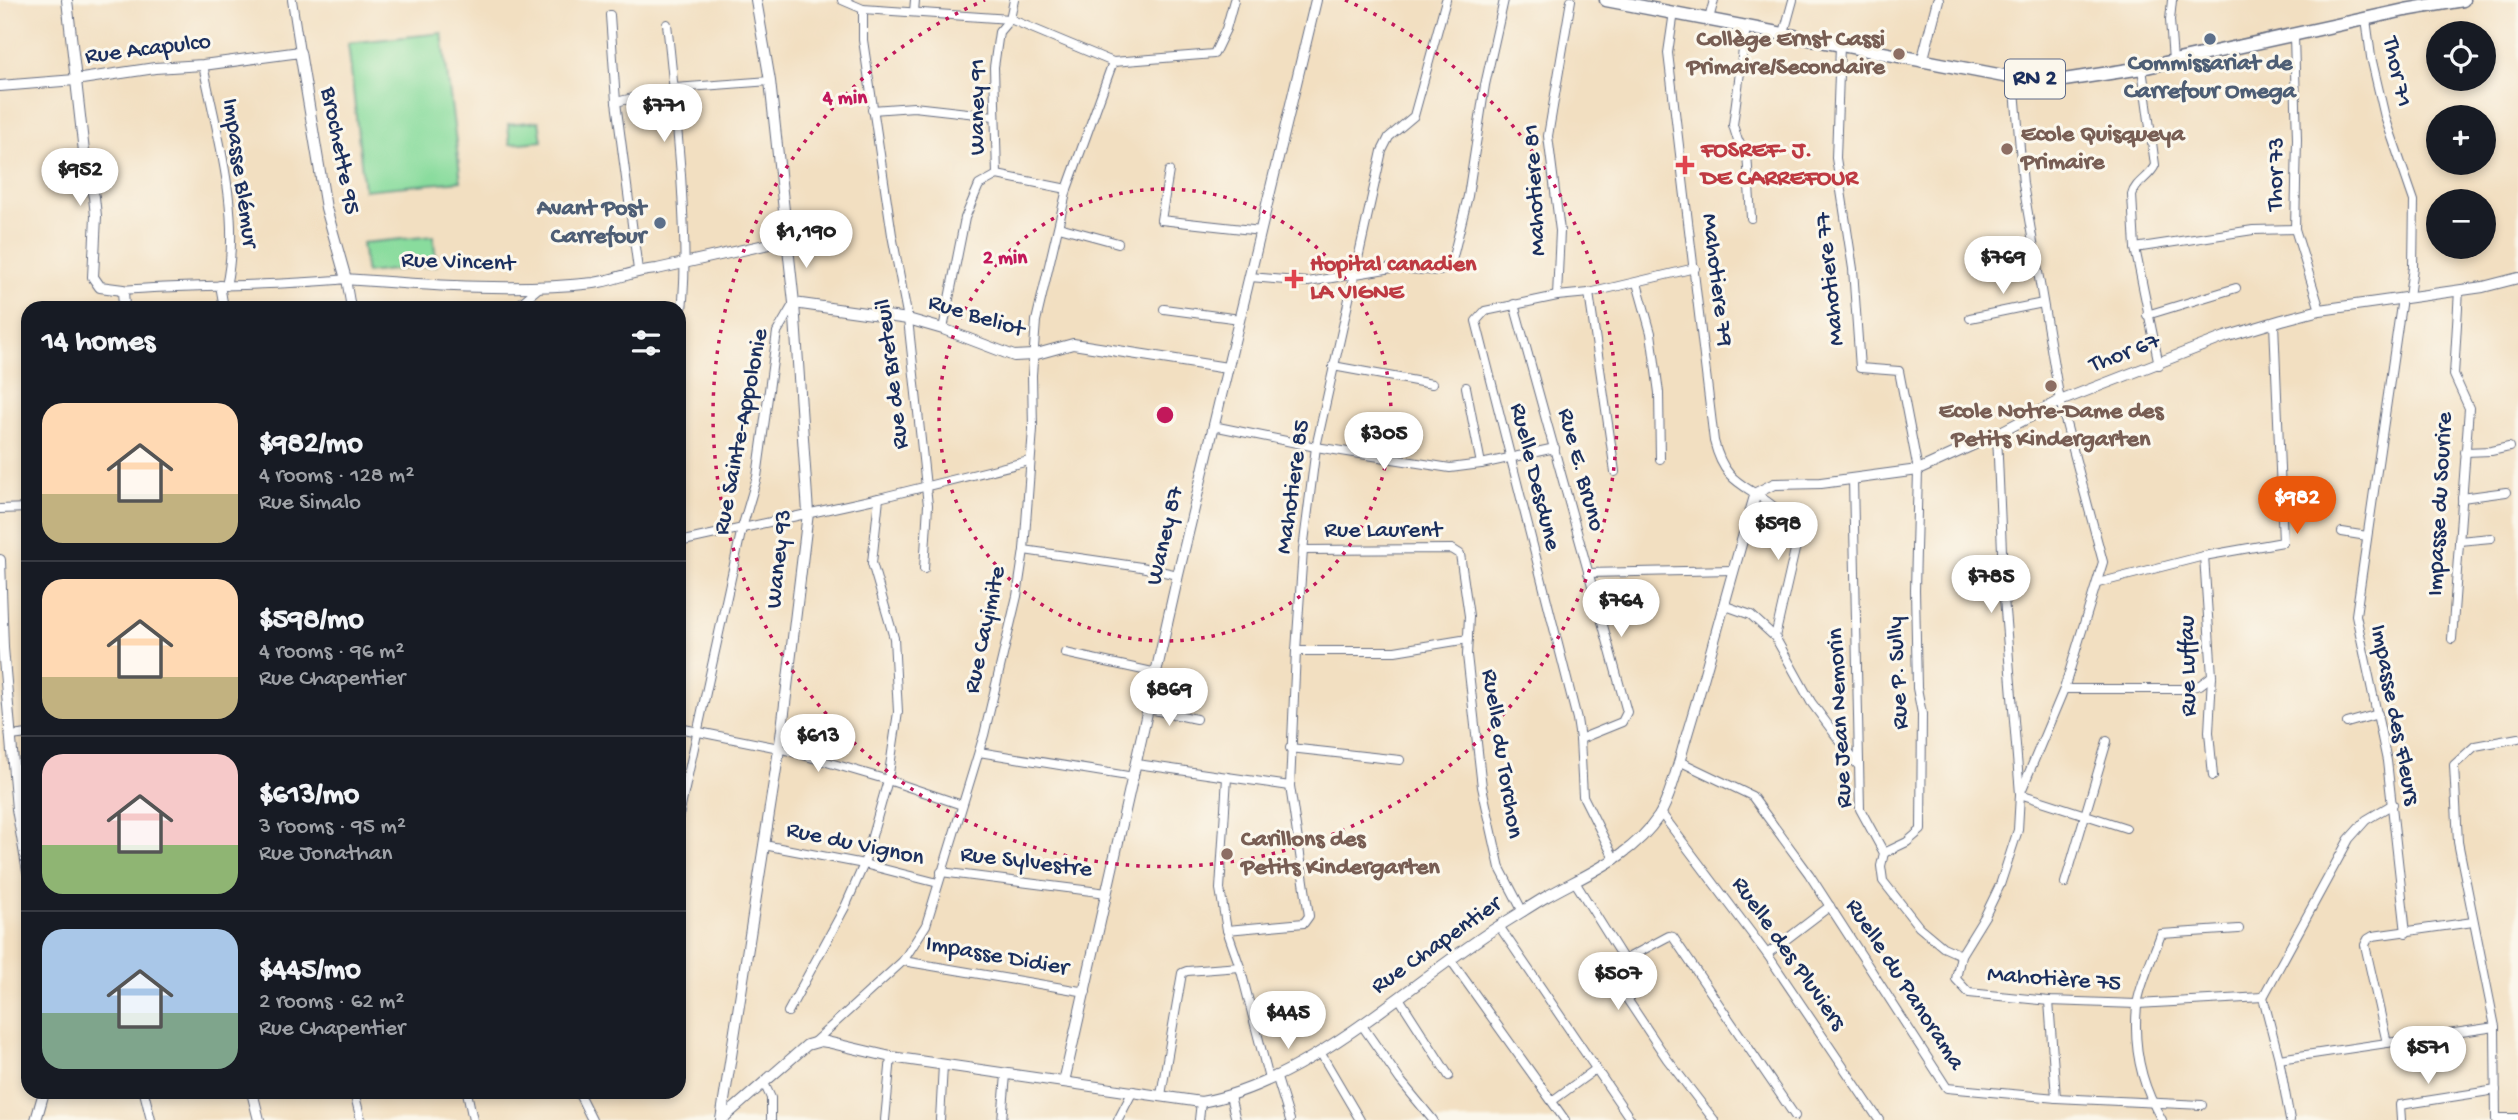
<!DOCTYPE html>
<html lang="en">
<head>
<meta charset="utf-8">
<style>
  :root { --surface:#171b24; --page:#242831; --text:#f1f3f6; --muted:#9ea1a6; --line:#363941; --accent:#ea580c }
  body { margin:0; font-family:"Gochi Hand",sans-serif; background:var(--page); color:var(--text); height:100vh; display:flex; flex-direction:column; font-size:26px; white-space:nowrap }
  * { box-sizing:border-box; margin:0 }
  p { font-size:23px; color:var(--muted) }
  .icon { flex:none; width:38px; height:38px; fill:none; stroke:currentColor; stroke-width:2; stroke-linecap:round; stroke-linejoin:round }
  .map { position:relative; flex:1; overflow:hidden }
  .side { position:absolute; left:21px; top:301px; width:665px; height:798px; display:flex; flex-direction:column; background:var(--surface); border-radius:21px; box-shadow:0 4px 10px #0003 }
  .side>* { flex:none }
  .fabs { position:absolute; left:2426px; top:21px; display:grid; gap:14px }
  .fabs a { display:grid; place-items:center; width:70px; height:70px; border-radius:50%; background:var(--surface); box-shadow:0 4px 10px #0003; font-size:35px }
  .price { position:absolute; translate:-50% -60px; padding:0 16px; border-radius:24px; background:#fff; color:#222; font-size:23px; line-height:46px; filter:drop-shadow(0 2px 4px #0008) }
  .price::after { content:''; position:absolute; left:50%; top:42px; width:21px; height:16px; margin-left:-10px; background:inherit; clip-path:polygon(0 0,100% 0,50% 100%) }
  .price.active { background:var(--accent); color:#fff }
  ul { padding:0; list-style:none }
  li { display:flex; align-items:center; gap:21px; height:175px; padding:0 21px }
  li+li { border-top:2px solid var(--line) }
  li span { display:grid; place-items:center; flex:none; width:196px; height:140px; border-radius:21px; color:#555 }
  li>.icon { margin-inline-start:auto }
  span .icon { width:84px; height:84px; fill:#fffc; stroke-width:1 }
  li b { font-size:30px }
  h2 { display:flex; justify-content:space-between; align-items:center; height:84px; padding:0 21px; font-size:30px }
  .map>svg:first-child { display:block }
</style>
</head>
<body>
<div class="map">
<svg width="2518" height="1120" viewBox="0 0 2518 1120">
  <rect width="100%" height="100%" fill="#fbf7ec"/>
  <filter id="ink" filterUnits="userSpaceOnUse"><feTurbulence type="fractalNoise" baseFrequency=".0143" numOctaves="2"/><feDisplacementMap in="SourceGraphic" scale="14" xChannelSelector="R" yChannelSelector="G"/><feConvolveMatrix kernelMatrix="1 2 1 2 8 2 1 2 1" color-interpolation-filters="sRGB"/></filter>
  <filter id="wash" filterUnits="userSpaceOnUse"><feTurbulence type="fractalNoise" baseFrequency=".00686" numOctaves="4" result="noise"/><feDisplacementMap in="SourceGraphic" scale="28" xChannelSelector="R" yChannelSelector="G"/><feGaussianBlur stdDeviation="1.57" result="paint"/><feColorMatrix in="noise" values="0 0 0 0 0 0 0 0 0 0 0 0 0 0 0 0 0 1.4 0 .05"/><feComposite in="paint" operator="in"/></filter>
  <g filter="url(#wash)">
    <rect width="100%" height="100%" fill="#f2dfc1"/>
    <!-- green -->
    <g fill="#89dc9d" stroke="#52867e" stroke-width="2">
      <polygon points="442,33 461,181 364,190 348,43"/>
      <polygon points="539,121 542,141 510,144 508,124"/>
      <polygon points="433,236 437,265 366,273 362,243"/>
    </g>
  </g>
  <g filter="url(#ink)">
    <g fill="none" stroke-linecap="round" stroke-linejoin="round">
      <defs>
        <g id="minor">
          <polyline points="292,0 300,52"/>
          <polyline points="842,0 863,9 1010,19 1113,62 1214,54 1226,29 1234,0"/>
          <polyline points="2172,0 2170,20 2173,61"/>
          <polyline points="863,9 863,40 892,235 908,319 926,487 928,505 924,569"/>
          <polyline points="914,12 915,0"/>
          <path d="M1674 12 1668 53 1714 441C1726 489 1749 483 1780 512 1788 520 1792 532 1797 541L1775 637"/>
          <polyline points="610,15 616,102 638,270"/>
          <polyline points="1709,19 1714,0"/>
          <polyline points="2366,19 2371,57 2385,117 2414,201 2413,267 2409,297"/>
          <path d="M667 24C673 74 677 125 681 175 684 228 688 279 679 332"/>
          <polyline points="1746,27 1733,125 1738,141 1747,152 1751,218"/>
          <polyline points="1784,33 1793,0"/>
          <polyline points="2294,36 2297,139 2295,229 2320,310"/>
          <polyline points="1840,45 1836,158 1853,269 1860,368 1899,371 1918,470 1915,590 1917,688 1922,714 1921,830 1907,842 1884,853"/>
          <path d="M203 65C217 134 242 216 226 286"/>
          <path d="M2142 68 2155 165C2150 177 2135 182 2132 195L2135 248 2159 365"/>
          <polyline points="2014,78 2023,184 2060,401 2103,562 2064,689 2020,794 2018,830 2000,885 1985,916 1961,955 1956,979 1969,993 2049,1001 2137,1004 2263,997 2279,1059 2290,1120"/>
          <polyline points="616,102 675,88 770,81"/>
          <polyline points="872,110 914,107 994,116"/>
          <polyline points="1169,171 1161,220 1261,231"/>
          <polyline points="997,175 1067,189"/>
          <polyline points="1059,227 1118,243"/>
          <polyline points="2135,248 2253,230 2295,229"/>
          <polyline points="1250,277 1308,282 1392,268 1440,271 1451,265 1468,196 1485,85 1504,0"/>
          <polyline points="1637,283 1651,333 1659,393 1660,459"/>
          <polyline points="220,285 224,308"/>
          <path d="M123 290C197 284 272 287 346 279L351 308"/>
          <polyline points="1589,293 1615,472"/>
          <polyline points="1557,296 1560,231 1548,136 1571,0"/>
          <polyline points="2402,298 2356,615 2387,761 2406,933"/>
          <polyline points="1514,304 1627,712 1622,722 1580,739"/>
          <polyline points="515,308 541,286"/>
          <polyline points="1164,309 1240,319"/>
          <polyline points="2147,315 2236,288"/>
          <polyline points="1970,318 2043,303"/>
          <polyline points="943,329 965,218 979,185 997,175 994,67 999,32 1010,19 1014,0"/>
          <polyline points="1333,366 1432,384"/>
          <polyline points="1466,387 1481,464"/>
          <polyline points="1213,426 1316,447 1450,468 1481,464 1555,448"/>
          <polyline points="1997,434 2004,598 2020,794 2126,828"/>
          <polyline points="2465,452 2491,451 2509,447"/>
          <polyline points="1853,479 1860,809 1884,853 1881,866 1883,881 1919,927 1943,947 1961,955"/>
          <polyline points="2462,498 2506,492"/>
          <polyline points="0,509 28,508"/>
          <polyline points="2342,532 2367,536"/>
          <polyline points="2459,541 2491,538"/>
          <polyline points="679,542 879,498 1029,461"/>
          <polyline points="1024,550 1141,567 1178,575"/>
          <polyline points="1303,550 1452,549 1460,554 1469,616 1467,655 1482,787 1500,868 1523,912"/>
          <polyline points="2204,556 2212,676 2209,732 2213,776"/>
          <polyline points="1588,573 1733,570"/>
          <polyline points="2098,583 2204,556 2283,542 2274,323"/>
          <polyline points="1723,605 1751,615 1775,637 1811,702 1857,764"/>
          <polyline points="2452,639 2469,408 2454,375 2459,290"/>
          <polyline points="1296,651 1395,651 1468,639"/>
          <polyline points="1065,653 1157,673"/>
          <polyline points="2064,689 2184,689 2200,685 2212,676"/>
          <polyline points="1149,709 1196,719"/>
          <polyline points="2347,723 2378,714"/>
          <polyline points="679,728 779,748 888,780 962,805"/>
          <polyline points="11,736 28,734"/>
          <polyline points="1290,748 1400,760"/>
          <polyline points="979,752 1134,777"/>
          <polyline points="1679,761 1752,796 1809,874 1947,1088 2056,1098 2202,1105"/>
          <polyline points="1137,764 1290,786"/>
          <polyline points="1227,777 1220,889 1227,930 1240,967 1269,1079"/>
          <polyline points="1661,813 1767,954 1879,1120"/>
          <polyline points="679,816 742,528 757,477 777,332 794,303"/>
          <polyline points="764,845 864,864 938,883"/>
          <polyline points="1615,860 1583,796 1580,739 1577,719 1476,321 1485,311 1557,296 1589,293 1695,268"/>
          <polyline points="941,872 1107,893"/>
          <polyline points="1575,882 1624,960 1609,968 1609,972 1667,1059 1714,1120"/>
          <polyline points="2065,883 2107,741"/>
          <polyline points="1499,926 1631,1120"/>
          <polyline points="1227,930 1304,923 1309,916 1290,786 1296,651 1303,550 1316,447 1382,151 1389,137 1414,116 1446,0"/>
          <polyline points="1767,954 1830,906"/>
          <polyline points="1450,959 1565,1120"/>
          <polyline points="1624,960 1669,936 1673,937 1795,1116"/>
          <polyline points="903,961 1086,992"/>
          <polyline points="2263,997 2349,839 2366,820 2393,804"/>
          <polyline points="1399,998 1449,1076"/>
          <polyline points="2049,1001 2056,1098"/>
          <polyline points="788,1012 845,907 864,864 888,780 898,712 894,638 872,563 879,498"/>
          <polyline points="1361,1024 1400,1080 1433,1120"/>
          <polyline points="813,1043 903,961 926,925 984,735 1017,596 1024,550 1033,429 1032,375 1036,321 1067,189 1113,62"/>
          <polyline points="2387,1043 2365,945 2368,939 2373,936 2473,922"/>
          <polyline points="1320,1052 1360,1120"/>
          <polyline points="2279,1059 2495,1027"/>
          <polyline points="1276,1075 1290,1120"/>
          <polyline points="764,1083 771,1098 771,1120"/>
          <polyline points="144,1092 151,1120"/>
          <polyline points="354,1092 361,1120"/>
          <polyline points="467,1092 473,1120"/>
          <polyline points="578,1092 592,1120"/>
          <polyline points="1161,1095 1182,973 1187,971 1240,967"/>
          <polyline points="1230,1096 1236,1120"/>
          <polyline points="1552,1101 1596,1069"/>
          <polyline points="2496,1118 2518,1118"/>
          <polyline points="885,1120 891,1057"/>
          <polyline points="940,1120 943,1065"/>
          <polyline points="1002,1120 1006,1075"/>
          <polyline points="1118,1120 1133,1091"/>
          <polyline points="1199,1120 1201,1102"/>
          <path d="M2162 1120C2141 1085 2133 1046 2137 1006 2139 986 2154 954 2161 934L2239 929"/>
          <polyline points="2401,1120 2400,1105 2496,1090"/>
          <polyline points="2496,1120 2495,1027 2458,842 2454,765 2475,746 2518,738"/>
        </g>
        <g id="tertiary">
          <polyline points="67,0 85,161 94,197 96,216 93,277 100,287 123,290 124,308"/>
          <polyline points="1922,62 1938,0"/>
          <path d="M0 86 75 80 155 68 203 65 300 52 326 208 346 279C428 285 512 292 594 283 616 280 634 270 657 269L787 240"/>
          <polyline points="794,303 908,319 943,329 1014,356 1033,355 1073,344 1227,368"/>
          <polyline points="0,560 3,648 17,809 28,872"/>
          <polyline points="1064,1082 1178,575 1316,0"/>
          <polyline points="252,1092 259,1120"/>
          <polyline points="36,1120 44,1092"/>
          <path d="M721 1120 807 1045 821 1041 827 1042 891 1057 1201 1102C1308 1083 1409 983 1499 926 1514 917 1529 907 1544 898 1586 874 1631 858 1659 816 1671 797 1681 754 1688 731 1712 652 1732 572 1756 493L1774 484 1821 483 1918 470 1997 434 2060 401 2225 337 2282 320 2320 310 2483 287 2518 278"/>
          <polyline points="721,1120 781,737 808,513 794,303 770,81 756,0"/>
        </g>
        <polyline id="primary" points="1606,0 2014,78 2064,80 2142,68 2405,10 2463,0"/>
      </defs>
      <!-- minor casing -->
      <use href="#minor" stroke="#666d81" stroke-width="10"/>
      <!-- tertiary casing -->
      <use href="#tertiary" stroke="#666d81" stroke-width="12"/>
      <!-- primary casing -->
      <use href="#primary" stroke="#666d81" stroke-width="15"/>
      <!-- minor -->
      <use href="#minor" stroke="#fff" stroke-width="8"/>
      <!-- tertiary -->
      <use href="#tertiary" stroke="#fff" stroke-width="10"/>
      <!-- primary -->
      <use href="#primary" stroke="#fff" stroke-width="12"/>
    </g>
  </g>
  <!-- distance rings -->
  <g fill="none" stroke="#c2185b" stroke-width="3.5" stroke-dasharray="3.5 7">
    <circle cx="1165" cy="415" r="226"/>
    <path d="M1345 0A452 452 0 1 1 985 0"/>
  </g>
  <!-- markers -->
  <g fill="#5c6f8a" stroke="#fbf7ec" stroke-width="2.5">
    <circle cx="2210" cy="39" r="7"/>
    <circle cx="660" cy="223" r="7"/>
  </g>
  <g fill="#8d6e63" stroke="#fbf7ec" stroke-width="2.5">
    <circle cx="1899" cy="54" r="7"/>
    <circle cx="2007" cy="149" r="7"/>
    <circle cx="2051" cy="386" r="7"/>
    <circle cx="1227" cy="854" r="7"/>
  </g>
  <g fill="#e0444e" stroke="#fbf7ec" stroke-width="2.5">
    <path d="M1681.5 154.5h7v7h7v7h-7v7h-7v-7h-7v-7h7z"/>
    <path d="M1290.5 268.5h7v7h7v7h-7v7h-7v-7h-7v-7h7z"/>
  </g>
  <g text-anchor="middle" dominant-baseline="central" stroke-width="6" stroke-linejoin="round" paint-order="stroke">
    <!-- shield labels -->
    <rect fill="#fbf7ec" stroke="#5e6b89" stroke-width="2" x="2005" y="59.5" width="60" height="39" rx="5"/>
    <g font-size="23" font-weight="bold" fill="#1b2f5e">
      <text x="2035" y="79">RN 2</text>
    </g>
    <!-- education labels -->
    <g font-size="24" font-weight="bold" fill="#785e54" stroke="#fbf7ec" text-anchor="start">
      <text x="1885" y="40" text-anchor="end">Collège Ernst Cassi<tspan x="1885" dy="28">Primaire/Secondaire</tspan></text>
      <text x="2021" y="135">Ecole Quisqueya<tspan x="2021" dy="28">Primaire</tspan></text>
      <text x="2051" y="412" text-anchor="middle">Ecole Notre-Dame des<tspan x="2051" dy="28">Petits Kindergarten</tspan></text>
      <text x="1241" y="840">Carillons des<tspan x="1241" dy="28">Petits Kindergarten</tspan></text>
    </g>
    <!-- street labels -->
    <g font-size="24" fill="#1b2f5e" stroke="#fbf7ec">
      <text transform="translate(148 50) rotate(-7)">Rue Acapulco</text>
      <text transform="translate(2396 72) rotate(78)">Thor 71</text>
      <text transform="translate(978 107) rotate(-90)">Waney 91</text>
      <text transform="translate(339 151) rotate(79)">Brochette 95</text>
      <text transform="translate(239 173) rotate(82)">Impasse Blémur</text>
      <text transform="translate(2277 174) rotate(-89)">Thor 73</text>
      <text transform="translate(1536 190) rotate(-93)">Mahotiere 81</text>
      <text transform="translate(458 263) rotate(2)">Rue Vincent</text>
      <text transform="translate(1831 279) rotate(-96)">Mahotiere 77</text>
      <text transform="translate(1716 280) rotate(83)">Mahotiere 79</text>
      <text transform="translate(976 317) rotate(17)">Rue Beliot</text>
      <text transform="translate(2125 354) rotate(-21)">Thor 67</text>
      <text transform="translate(893 374) rotate(-97)">Rue de Breteuil</text>
      <text transform="translate(742 432) rotate(-79)">Rue Sainte-Appolonie</text>
      <text transform="translate(1580 470) rotate(75)">Rue E. Bruno</text>
      <text transform="translate(1534 477) rotate(76)">Ruelle Desdune</text>
      <text transform="translate(1294 487) rotate(-82)">Mahotiere 85</text>
      <text transform="translate(2441 504) rotate(-87)">Impasse du Sourire</text>
      <text x="1383" y="531">Rue Laurent</text>
      <text transform="translate(1166 536) rotate(-77)">Waney 87</text>
      <text transform="translate(780 559) rotate(-84)">Waney 93</text>
      <text transform="translate(986 630) rotate(-78)">Rue Cayimite</text>
      <text transform="translate(2189 666) rotate(-91)">Rue Luffau</text>
      <text transform="translate(1899 673) rotate(-93)">Rue P. Sully</text>
      <text transform="translate(2394 715) rotate(79)">Impasse des Fleurs</text>
      <text transform="translate(1841 718) rotate(-93)">Rue Jean Nemorin</text>
      <text transform="translate(1501 754) rotate(81)">Ruelle du Torchon</text>
      <text transform="translate(855 845) rotate(12)">Rue du Vignon</text>
      <text transform="translate(1026 863) rotate(7)">Rue Sylvestre</text>
      <text transform="translate(1437 946) rotate(-35)">Rue Chapentier</text>
      <text transform="translate(1788 954) rotate(55)">Ruelle des Pluviers</text>
      <text transform="translate(997 957) rotate(10)">Impasse Didier</text>
      <text transform="translate(2054 980) rotate(4)">Mahotière 75</text>
      <text transform="translate(1904 985) rotate(57)">Ruelle du Panorama</text>
    </g>
    <!-- service labels -->
    <g font-size="24" font-weight="bold" fill="#4e5e75" stroke="#fbf7ec">
      <text x="2210" y="64">Commissariat de<tspan x="2210" dy="28">Carrefour Omega</tspan></text>
      <text x="646" y="209" text-anchor="end">Avant Post<tspan x="646" dy="28">Carrefour</tspan></text>
    </g>
    <!-- health labels -->
    <g font-size="24" font-weight="bold" fill="#be3a42" stroke="#fbf7ec" text-anchor="start">
      <text x="1701" y="151">FOSREF- J.<tspan x="1701" dy="28">DE CARREFOUR</tspan></text>
      <text x="1310" y="265">Hopital canadien<tspan x="1310" dy="28">LA VIGNE</tspan></text>
    </g>
  </g>
  <circle cx="1165" cy="415" r="10" fill="#c2185b" stroke="#fbf7ec" stroke-width="3.5"/>
  <g font-size="21" text-anchor="middle" font-weight="bold" fill="#c2185b" stroke="#fbf7ec" stroke-width="6" stroke-linejoin="round" paint-order="stroke">
    <text x="845" y="103">4 min</text>
    <text x="1005" y="263">2 min</text>
  </g>
</svg>
<div class="fabs">
<a><svg class="icon" aria-label="locate" viewBox="0 0 24 24"><circle cx="12" cy="12" r="6"/><path d="M12 2v4M12 18v4M2 12h4M18 12h4"/></svg></a>
<a>+</a>
<a>−</a>
</div>
<b class="price" style="left:664px;top:144px">$771</b>
<b class="price" style="left:80px;top:208px">$952</b>
<b class="price" style="left:806px;top:270px">$1,190</b>
<b class="price" style="left:2003px;top:296px">$769</b>
<b class="price" style="left:1384px;top:472px">$305</b>
<b class="price active" style="left:2297px;top:536px">$982</b>
<b class="price" style="left:1778px;top:562px">$598</b>
<b class="price" style="left:1991px;top:615px">$785</b>
<b class="price" style="left:1621px;top:639px">$764</b>
<b class="price" style="left:1169px;top:728px">$869</b>
<b class="price" style="left:818px;top:774px">$613</b>
<b class="price" style="left:1618px;top:1012px">$507</b>
<b class="price" style="left:1288px;top:1051px">$445</b>
<b class="price" style="left:2428px;top:1086px">$571</b>
<section class="side">
<h2>14 homes<svg class="icon" aria-label="filters" viewBox="0 0 24 24"><path d="M4 7h16M4 17h16"/><circle cx="9" cy="7" r="2"/><circle cx="15" cy="17" r="2"/></svg></h2>
<ul>
<li><span style="background:linear-gradient(#ffd9b3 65%,#c2b280 0)"><svg class="icon" aria-label="home" viewBox="0 0 24 24"><path d="M3 11l9-7 9 7M6 9v11h12V9"/></svg></span><div><b>$982/mo</b><p>4 rooms · 128 m²</p><p>Rue Simalo</p></div></li>
<li><span style="background:linear-gradient(#ffd9b3 70%,#c2b280 0)"><svg class="icon" aria-label="home" viewBox="0 0 24 24"><path d="M3 11l9-7 9 7M6 9v11h12V9"/></svg></span><div><b>$598/mo</b><p>4 rooms · 96 m²</p><p>Rue Chapentier</p></div></li>
<li><span style="background:linear-gradient(#f6c9c9 65%,#8fb573 0)"><svg class="icon" aria-label="home" viewBox="0 0 24 24"><path d="M3 11l9-7 9 7M6 9v11h12V9"/></svg></span><div><b>$613/mo</b><p>3 rooms · 95 m²</p><p>Rue Jonathan</p></div></li>
<li><span style="background:linear-gradient(#a9c7e8 60%,#7fa58c 0)"><svg class="icon" aria-label="home" viewBox="0 0 24 24"><path d="M3 11l9-7 9 7M6 9v11h12V9"/></svg></span><div><b>$445/mo</b><p>2 rooms · 62 m²</p><p>Rue Chapentier</p></div></li>
</ul>
</section>
</div>
</body>
</html>
